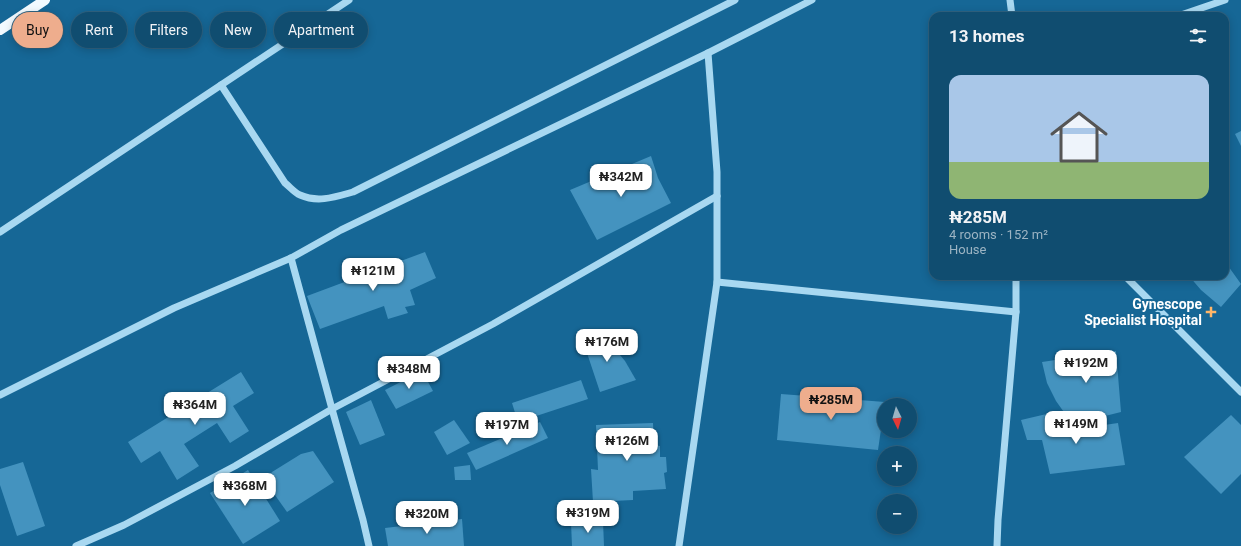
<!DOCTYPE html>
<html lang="en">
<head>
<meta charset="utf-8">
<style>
  :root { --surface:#104d70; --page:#195475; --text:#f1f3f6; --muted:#9cb4c3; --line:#306483; --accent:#eead8d }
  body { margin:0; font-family:Roboto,sans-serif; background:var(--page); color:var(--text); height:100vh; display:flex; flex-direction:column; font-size:15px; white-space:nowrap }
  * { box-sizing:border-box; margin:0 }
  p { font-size:13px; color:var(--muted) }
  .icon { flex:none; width:22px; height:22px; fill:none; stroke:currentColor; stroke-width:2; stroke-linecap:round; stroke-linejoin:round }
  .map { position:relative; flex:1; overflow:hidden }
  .panel { position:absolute; left:929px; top:12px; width:300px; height:268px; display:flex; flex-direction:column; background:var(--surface); border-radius:12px; box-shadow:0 2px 10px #0003,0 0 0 1px var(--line) }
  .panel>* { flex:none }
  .hud { position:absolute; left:12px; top:12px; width:380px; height:36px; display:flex; gap:8px }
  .needle { width:26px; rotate:175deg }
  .buttons { position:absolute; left:877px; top:398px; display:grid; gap:8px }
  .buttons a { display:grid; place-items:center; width:40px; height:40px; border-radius:50%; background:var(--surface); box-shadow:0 2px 10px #0003,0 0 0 1px var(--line); font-size:20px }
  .price { position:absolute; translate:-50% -34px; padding:0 9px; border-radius:8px; background:#fff; color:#222; font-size:13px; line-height:26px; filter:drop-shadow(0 1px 2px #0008) }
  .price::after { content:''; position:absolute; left:50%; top:24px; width:12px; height:9px; margin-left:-6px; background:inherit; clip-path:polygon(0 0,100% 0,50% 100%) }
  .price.active { background:var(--accent); color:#111 }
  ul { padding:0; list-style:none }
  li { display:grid; align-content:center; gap:8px; height:212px; padding:0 20px }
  li span { display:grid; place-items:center; height:124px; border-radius:12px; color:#555 }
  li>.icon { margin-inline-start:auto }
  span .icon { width:72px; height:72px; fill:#fffc; stroke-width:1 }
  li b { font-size:17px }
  h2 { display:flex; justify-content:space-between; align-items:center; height:48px; padding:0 20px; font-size:17px }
  .chip { padding:0 14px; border-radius:18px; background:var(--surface); box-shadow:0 2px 10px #0003,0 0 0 1px var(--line); font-size:14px; line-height:36px }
  .chip.active { background:var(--accent); color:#111 }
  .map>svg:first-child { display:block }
</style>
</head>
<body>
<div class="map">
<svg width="1241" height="546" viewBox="0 0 1241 546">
  <rect width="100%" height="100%" fill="#166796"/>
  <!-- building -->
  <g fill="#4493bf">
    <polygon points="1241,131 1241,146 1235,134"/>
    <polygon points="651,156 658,178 671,203 597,240 570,190"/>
    <polygon points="1225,247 1230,253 1226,263 1241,284 1221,307 1201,290 1189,276 1225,276"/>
    <polygon points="425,252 436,278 410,290 415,305 405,307 408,313 388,319 384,306 320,329 307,296"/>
    <polygon points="600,331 625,361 636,380 600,392 582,338"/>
    <polygon points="1116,351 1121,412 1089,420 1086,413 1066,415 1056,401 1047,383 1042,362"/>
    <polygon points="422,371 433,391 396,409 385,390"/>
    <polygon points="241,372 254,393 233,406 249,431 230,443 217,423 184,444 199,466 177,480 160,451 141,463 128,442"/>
    <polygon points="581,380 588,399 518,422 512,403"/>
    <polygon points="781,394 885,402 878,450 777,440"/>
    <polygon points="371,400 385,435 360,445 346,412"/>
    <polygon points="1055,412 1063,431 1118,423 1125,465 1050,474 1042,440 1027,440 1021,420"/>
    <polygon points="1231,415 1241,425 1241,474 1221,494 1184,457"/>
    <polygon points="454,420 470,443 447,455 434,432"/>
    <polygon points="540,422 548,438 476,470 467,453"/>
    <polygon points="653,423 654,445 660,446 660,457 666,457 667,472 664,473 666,489 633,491 633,500 593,502 591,469 598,470 596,425"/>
    <polygon points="313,451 334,482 287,512 265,481 272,472 301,454"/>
    <polygon points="23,462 45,526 17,536 0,485 0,469"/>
    <polygon points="470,465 471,480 455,480 454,467"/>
    <polygon points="248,470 280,521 243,544 210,493"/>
    <polygon points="462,519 464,546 388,546 385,528"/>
    <polygon points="603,521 604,546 572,546 571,522"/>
  </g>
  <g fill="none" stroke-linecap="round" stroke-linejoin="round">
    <!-- minor -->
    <g stroke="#a8d8f1" stroke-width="7">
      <polyline points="1010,0 1012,16"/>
      <polyline points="1178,16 1225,0"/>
      <path d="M221 85 285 183C290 187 295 193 300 195 318 203 335 197 353 192L735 0"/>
      <polyline points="0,232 349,0"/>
      <polyline points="291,258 332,409 363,520 369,546"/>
      <polyline points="1128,279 1241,392"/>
      <polyline points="717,282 1016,312"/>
      <polyline points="0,395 174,308 291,258 341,230 708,53 812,0"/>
      <polyline points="76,546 124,525 235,466 332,409 493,324 717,196"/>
      <polyline points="679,546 717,282 717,172 708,53"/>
      <polyline points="997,546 998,520 1016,312 1016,276"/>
    </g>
    <!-- major -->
    <polyline stroke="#f2faff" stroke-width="10" points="0,30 45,0"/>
  </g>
  <!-- markers -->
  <path fill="#ffb668" stroke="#166796" stroke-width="1.5" d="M1209 306h4v4h4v4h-4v4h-4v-4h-4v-4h4z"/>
  <g text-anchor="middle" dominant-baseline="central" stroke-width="4" stroke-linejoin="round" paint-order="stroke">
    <!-- poi labels -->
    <g font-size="14" font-weight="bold" fill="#fff" stroke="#166796" text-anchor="end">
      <text x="1202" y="304">Gynescope<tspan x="1202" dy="16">Specialist Hospital</tspan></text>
    </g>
  </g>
</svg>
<div class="buttons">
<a><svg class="needle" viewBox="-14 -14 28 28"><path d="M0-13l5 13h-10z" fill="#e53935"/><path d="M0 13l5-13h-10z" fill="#9cb4c3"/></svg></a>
<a>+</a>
<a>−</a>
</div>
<b class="price" style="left:621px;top:198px">₦342M</b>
<b class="price" style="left:373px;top:292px">₦121M</b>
<b class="price" style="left:607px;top:363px">₦176M</b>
<b class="price" style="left:1086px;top:384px">₦192M</b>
<b class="price" style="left:409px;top:390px">₦348M</b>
<b class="price active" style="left:831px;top:421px">₦285M</b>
<b class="price" style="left:195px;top:426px">₦364M</b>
<b class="price" style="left:1076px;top:445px">₦149M</b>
<b class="price" style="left:507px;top:446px">₦197M</b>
<b class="price" style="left:627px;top:462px">₦126M</b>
<b class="price" style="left:245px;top:507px">₦368M</b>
<b class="price" style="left:588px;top:534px">₦319M</b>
<b class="price" style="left:427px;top:535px">₦320M</b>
<div class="hud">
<a class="chip active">Buy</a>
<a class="chip">Rent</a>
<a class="chip">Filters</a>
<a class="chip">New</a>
<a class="chip">Apartment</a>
</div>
<section class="panel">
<h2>13 homes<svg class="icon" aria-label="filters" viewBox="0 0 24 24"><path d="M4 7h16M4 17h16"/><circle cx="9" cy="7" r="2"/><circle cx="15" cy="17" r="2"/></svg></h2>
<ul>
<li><span style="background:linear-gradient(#a9c7e8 70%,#8fb573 0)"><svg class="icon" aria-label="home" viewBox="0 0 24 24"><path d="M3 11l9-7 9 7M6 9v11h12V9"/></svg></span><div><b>₦285M</b><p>4 rooms · 152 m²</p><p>House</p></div></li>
</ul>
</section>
</div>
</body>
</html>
